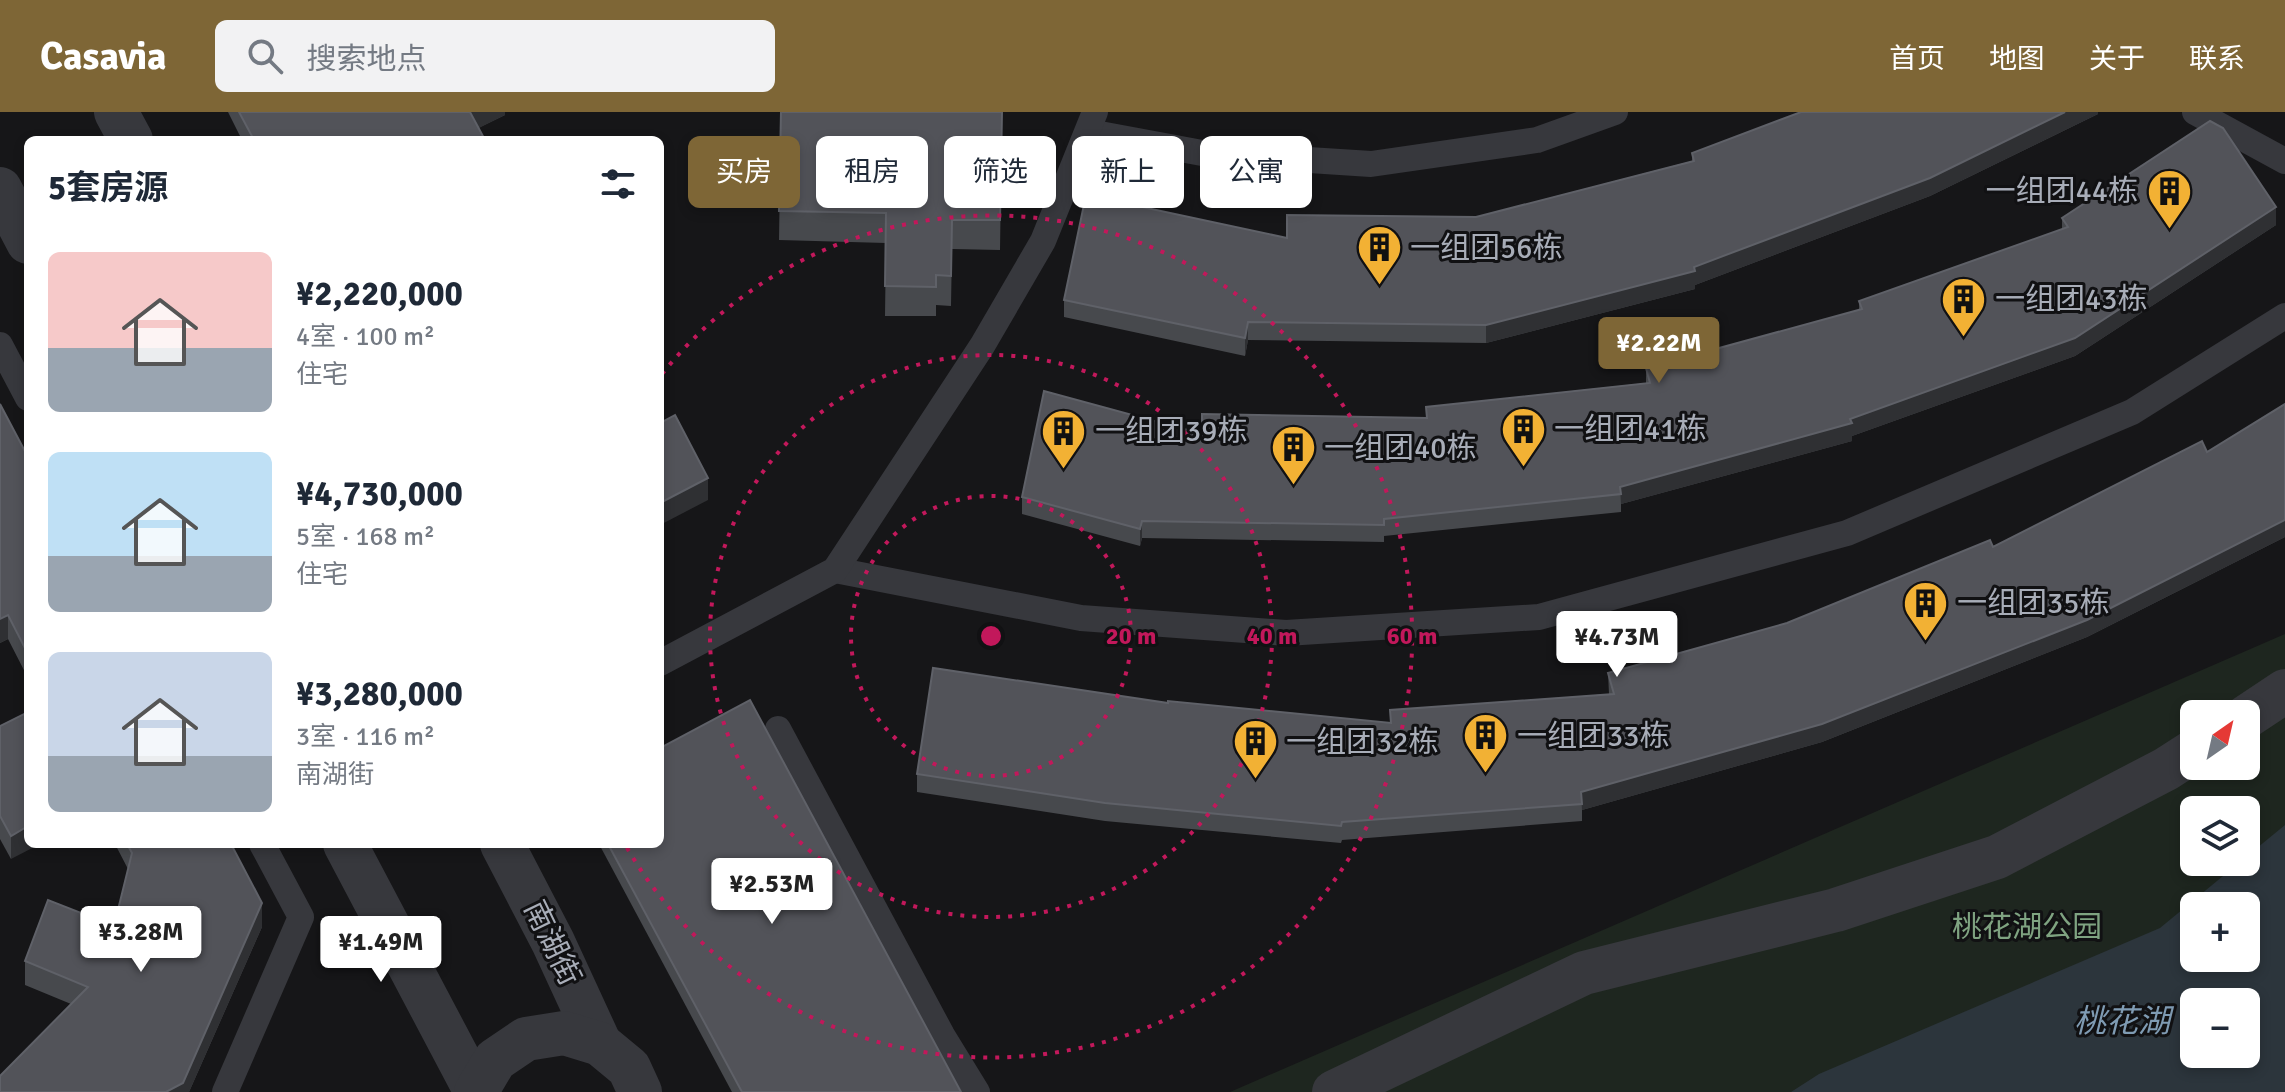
<!DOCTYPE html>
<html lang="zh">
<head>
<meta charset="utf-8">
<style>
  :root { --surface:#fff; --page:#f2f2f3; --text:#1f2937; --muted:#747a83; --accent:#7e6636 }
  body { margin:0; font-family:Signika,"Noto Sans SC",sans-serif; background:var(--page); color:var(--text); height:100vh; display:flex; flex-direction:column; font-size:30px; white-space:nowrap }
  * { box-sizing:border-box; margin:0 }
  p { font-size:26px; color:var(--muted) }
  .icon { flex:none; width:44px; height:44px; fill:none; stroke:currentColor; stroke-width:2; stroke-linecap:round; stroke-linejoin:round }
  .map { position:relative; flex:1; overflow:hidden }
  .drawer { position:absolute; left:24px; top:24px; width:640px; height:712px; display:flex; flex-direction:column; background:var(--surface); border-radius:12px; box-shadow:0 4px 12px #0003 }
  .drawer>* { flex:none }
  .banner { position:absolute; left:688px; top:24px; width:760px; height:72px; display:flex; gap:16px }
  .needle { width:52px; rotate:34deg }
  .buttons { position:absolute; left:2180px; top:588px; display:grid; gap:16px }
  .buttons a { display:grid; place-items:center; width:80px; height:80px; border-radius:12px; background:var(--surface); box-shadow:0 4px 12px #0003; font-size:40px }
  .price { position:absolute; translate:-50% -68px; padding:0 18px; border-radius:8px; background:#fff; color:#222; font-size:26px; line-height:52px; filter:drop-shadow(0 2px 4px #0008) }
  .price::after { content:''; position:absolute; left:50%; top:48px; width:24px; height:18px; margin-left:-12px; background:inherit; clip-path:polygon(0 0,100% 0,50% 100%) }
  .price.on { background:var(--accent); color:#fff }
  ul { padding:0; list-style:none }
  li { display:flex; align-items:center; gap:24px; height:200px; padding:0 24px }
  li span { display:grid; place-items:center; flex:none; width:224px; height:160px; border-radius:12px; color:#555 }
  li>.icon { margin-inline-start:auto }
  span .icon { width:96px; height:96px; fill:#fffc; stroke-width:1 }
  li b { font-size:34px }
  h2 { display:flex; justify-content:space-between; align-items:center; height:96px; padding:0 24px; font-size:34px }
  .chip { padding:0 28px; border-radius:12px; background:var(--surface); box-shadow:0 4px 12px #0003; font-size:28px; line-height:72px }
  .chip.on { background:var(--accent); color:#fff }
  header { display:flex; align-items:center; gap:48px; box-sizing:border-box; height:112px; padding:0 40px; background:var(--accent); color:#fff }
  header strong { font-size:38px }
  nav { display:flex; gap:44px; margin-inline-start:auto; font-size:28px }
  .search { width:560px; height:72px; background:var(--page); display:flex; align-items:center; gap:20px; box-sizing:border-box; padding:0 28px; border-radius:12px; color:var(--muted); font-size:30px }
  .map>svg:first-child { display:block }
</style>
</head>
<body>
<header>
<strong>Casavia</strong>
<div class="search"><svg class="icon" aria-label="search" viewBox="0 0 24 24"><circle cx="10" cy="10" r="6"/><path d="M15 15l6 6"/></svg>搜索地点</div>
<nav><a>首页</a><a>地图</a><a>关于</a><a>联系</a></nav>
</header>
<div class="map">
<svg width="2285" height="980" viewBox="0 0 2285 980">
  <rect width="100%" height="100%" fill="#161618"/>
  <!-- green -->
  <path fill="#1e261f" fill-rule="evenodd" d="M2285 522V980H1230ZM2194 602H2246V654H2194ZM2194 698H2246V750H2194ZM2194 794H2246V846H2194ZM2194 890H2246V942H2194Z"/>
  <!-- water -->
  <path fill="#2c353c" fill-rule="evenodd" d="M2285 713V980H1791L1819 962 2160 816 2240 750H2246V745ZM2194 794H2246V846H2194ZM2194 890H2246V942H2194Z"/>
  <g fill="none" stroke-linecap="round" stroke-linejoin="round">
    <!-- lane -->
    <g stroke="#37383d" stroke-width="26">
      <polyline points="2195,0 2285,49"/>
      <polyline points="1089,20 1202,41 1371,52 1537,28 1615,0"/>
      <polyline points="0,233 28,286"/>
      <polyline points="835,458 1081,506 1286,521 1539,505 1847,421 2132,300 2285,204"/>
      <polyline points="660,551 835,458 982,234 1043,129 1095,0"/>
      <polyline points="778,617 942,923 977,980"/>
      <polyline points="225,980 301,805 262,732"/>
    </g>
    <!-- street -->
    <g stroke="#37383d" stroke-width="44">
      <polyline points="116,0 131,28"/>
      <polyline points="0,77 28,130"/>
      <polyline points="2246,605 2285,579"/>
      <polyline points="345,732 476,980"/>
      <polyline points="502,732 553,830 600,932"/>
      <polyline points="476,980 495,948 526,927 564,921 600,932 629,956 640,980"/>
      <polyline points="1334,980 1584,861 1836,798 1997,745 2166,657 2194,639"/>
    </g>
  </g>
  <!-- wall -->
  <g fill="#47494d">
    <polygon points="228,0 505,0 505,3 478,16 485,28 242,28"/>
    <polygon points="781,0 1002,0 1000,138 952,137 951,194 936,193 936,204 885,204 886,131 779,128"/>
    <polygon points="2098,0 2098,2 1930,84 1695,173 1695,177 1486,231 1248,228 1245,244 1064,205 1064,188 1287,126 1476,105 1692,49 1692,41"/>
    <polygon points="2062,106 2276,113 2075,244 1852,324 1852,329 1621,392 1621,400 1384,424 1384,430 1142,426 1140,434 1022,402 1022,385 1202,322 1426,306 1426,295 1646,271 1646,256 1859,198 1859,189 2062,117"/>
    <polygon points="2285,292 2285,425 2087,525 1822,630 1582,698 1582,709 1342,728 1341,731 1105,709 917,680 917,662 1168,591 1390,611 1390,598 1609,582 1608,561 1787,511 1993,435 2207,340"/>
    <polygon points="28,345 28,566 8,527 0,531"/>
    <polygon points="28,600 11,747 0,727 0,614"/>
    <polygon points="115,732 231,732 262,815 189,980 0,980 71,892 25,873 25,849 114,814 128,757"/>
    <polygon points="599,732 660,732 961,980 732,980"/>
  </g>
  <!-- shaded-wall -->
  <g fill="#2f3033">
    <polygon points="469,0 505,0 505,3 469,21"/>
    <polygon points="2065,0 2098,0 2098,2 1930,84 1695,173 1695,177 1486,231 1486,213"/>
    <polygon points="2276,95 2276,113 2075,244 1852,324 1852,329 1621,392 1620,375 1850,307"/>
    <polygon points="1248,210 1248,228 1245,244 1245,226"/>
    <polygon points="708,366 708,388 660,413 660,391"/>
    <polygon points="2285,408 2285,425 2087,525 1822,630 1582,698 1581,680"/>
    <polygon points="1142,409 1142,426 1140,434 1140,417"/>
    <polygon points="8,503 8,527 0,531 0,507"/>
    <polygon points="28,714 28,732 40,732 11,747 11,724"/>
    <polygon points="262,791 262,815 189,980 166,980"/>
  </g>
  <!-- building -->
  <g fill="#525359" stroke="#5f6168" stroke-width="2">
    <polygon points="239,0 470,0 485,28 254,28"/>
    <polygon points="781,0 1002,0 1000,108 952,108 951,164 936,163 936,175 885,174 886,101 779,99"/>
    <polygon points="1801,0 2065,0 1930,66 1694,155 1695,159 1486,213 1248,210 1245,226 1064,188 1086,83 1287,126 1287,103 1476,105 1694,49 1692,41"/>
    <polygon points="2210,9 2223,16 2276,95 2075,226 1850,307 1852,311 1620,375 1621,382 1384,407 1384,413 1142,409 1140,417 1022,385 1044,279 1202,322 1202,302 1427,306 1426,295 1650,271 1646,256 1862,197 1859,189 2068,115 2062,106"/>
    <polygon points="0,292 28,345 28,542 8,503 0,507"/>
    <polygon points="2285,292 2285,408 2087,508 1822,612 1581,680 1582,692 1342,710 1341,714 1105,691 917,662 933,556 1168,591 1168,589 1391,611 1390,598 1614,582 1608,561 1787,511 1990,428 1993,435 2202,329 2207,340"/>
    <polygon points="675,303 708,366 660,391 660,311"/>
    <polygon points="750,588 961,980 742,980 608,732 660,732 660,636"/>
    <polygon points="28,600 28,714 11,724 0,704 0,614"/>
    <polygon points="127,732 231,732 262,791 183,971 166,980 0,980 0,964 88,875 25,849 48,788 114,814 132,741"/>
  </g>
  <!-- distance rings -->
  <g fill="none" stroke="#c2185b" stroke-width="4" stroke-dasharray="4 8">
    <circle cx="991" cy="524" r="140"/>
    <circle cx="991" cy="524" r="281"/>
    <path d="M662 262A421 421 0 1 1 626 734"/>
  </g>
  <!-- icons -->
  <defs>
    <symbol id="building-pin" viewBox="-11 -11 22 30"><path d="M0 17L-7.5 6A9.5 9.5 0 1 1 7.5 6Z" fill="#f2b134" stroke="#111113"/><path d="M-4-6H4V6H1V3H-1V6H-4ZM-2.5-4.3h1.7v1.8h-1.7ZM.8-4.3h1.7v1.8H.8ZM-2.5-1h1.7V.8h-1.7ZM.8-1h1.7V.8H.8Z" fill="#111"/></symbol>
  </defs>
  <g fill-rule="evenodd">
    <use href="#building-pin" x="2144" y="54" width="51" height="69"/>
    <use href="#building-pin" x="1354" y="110" width="51" height="69"/>
    <use href="#building-pin" x="1938" y="162" width="51" height="69"/>
    <use href="#building-pin" x="1498" y="292" width="51" height="69"/>
    <use href="#building-pin" x="1038" y="294" width="51" height="69"/>
    <use href="#building-pin" x="1268" y="310" width="51" height="69"/>
    <use href="#building-pin" x="1900" y="466" width="51" height="69"/>
    <use href="#building-pin" x="1460" y="598" width="51" height="69"/>
    <use href="#building-pin" x="1230" y="604" width="51" height="69"/>
  </g>
  <g text-anchor="middle" dominant-baseline="central" stroke-width="6" stroke-linejoin="round" paint-order="stroke">
    <!-- poi labels -->
    <g font-size="30" fill="#a8adb8" stroke="#111113" text-anchor="start">
      <text x="2138" y="79" text-anchor="end">一组团44栋</text>
      <text x="1410" y="136">一组团56栋</text>
      <text x="1995" y="187">一组团43栋</text>
      <text x="1554" y="317">一组团41栋</text>
      <text x="1095" y="319">一组团39栋</text>
      <text x="1324" y="336">一组团40栋</text>
      <text x="1957" y="491">一组团35栋</text>
      <text x="1517" y="624">一组团33栋</text>
      <text x="1286" y="630">一组团32栋</text>
    </g>
    <!-- park labels -->
    <g font-size="30" fill="#7fa381" stroke="#111113">
      <text x="2027" y="815">桃花湖公园</text>
    </g>
    <!-- street labels -->
    <g font-size="30" fill="#a8adb8" stroke="#111113">
      <text transform="translate(552 831) rotate(64)">南湖街</text>
    </g>
    <!-- water labels -->
    <g font-size="32" font-style="italic" fill="#7f9bb3" stroke="#111113">
      <text x="2122" y="909">桃花湖</text>
    </g>
  </g>
  <circle cx="991" cy="524" r="12" fill="#c2185b" stroke="#111113" stroke-width="4"/>
  <g font-size="24" text-anchor="middle" font-weight="bold" fill="#c2185b" stroke="#111113" stroke-width="6" stroke-linejoin="round" paint-order="stroke">
    <text x="1131" y="532">20 m</text>
    <text x="1272" y="532">40 m</text>
    <text x="1412" y="532">60 m</text>
  </g>
</svg>
<div class="buttons">
<a><svg class="needle" viewBox="-14 -14 28 28"><path d="M0-13l5 13h-10z" fill="#e53935"/><path d="M0 13l5-13h-10z" fill="#747a83"/></svg></a>
<a><svg class="icon" aria-label="layers" viewBox="0 0 24 24"><path d="M12 4l9 5-9 5-9-5zM3 14l9 5 9-5"/></svg></a>
<a>+</a>
<a>−</a>
</div>
<b class="price on" style="left:1659px;top:273px">¥2.22M</b>
<b class="price" style="left:1617px;top:567px">¥4.73M</b>
<b class="price" style="left:772px;top:814px">¥2.53M</b>
<b class="price" style="left:141px;top:862px">¥3.28M</b>
<b class="price" style="left:381px;top:872px">¥1.49M</b>
<div class="banner">
<a class="chip on">买房</a>
<a class="chip">租房</a>
<a class="chip">筛选</a>
<a class="chip">新上</a>
<a class="chip">公寓</a>
</div>
<section class="drawer">
<h2>5套房源<svg class="icon" aria-label="filters" viewBox="0 0 24 24"><path d="M4 7h16M4 17h16"/><circle cx="9" cy="7" r="2"/><circle cx="15" cy="17" r="2"/></svg></h2>
<ul>
<li><span style="background:linear-gradient(#f6c9c9 60%,#9aa5b1 0)"><svg class="icon" aria-label="home" viewBox="0 0 24 24"><path d="M3 11l9-7 9 7M6 9v11h12V9"/></svg></span><div><b>¥2,220,000</b><p>4室 · 100 m²</p><p>住宅</p></div></li>
<li><span style="background:linear-gradient(#bfe0f5 65%,#9aa5b1 0)"><svg class="icon" aria-label="home" viewBox="0 0 24 24"><path d="M3 11l9-7 9 7M6 9v11h12V9"/></svg></span><div><b>¥4,730,000</b><p>5室 · 168 m²</p><p>住宅</p></div></li>
<li><span style="background:linear-gradient(#c9d6e8 65%,#9aa5b1 0)"><svg class="icon" aria-label="home" viewBox="0 0 24 24"><path d="M3 11l9-7 9 7M6 9v11h12V9"/></svg></span><div><b>¥3,280,000</b><p>3室 · 116 m²</p><p>南湖街</p></div></li>
</ul>
</section>
</div>
</body>
</html>
